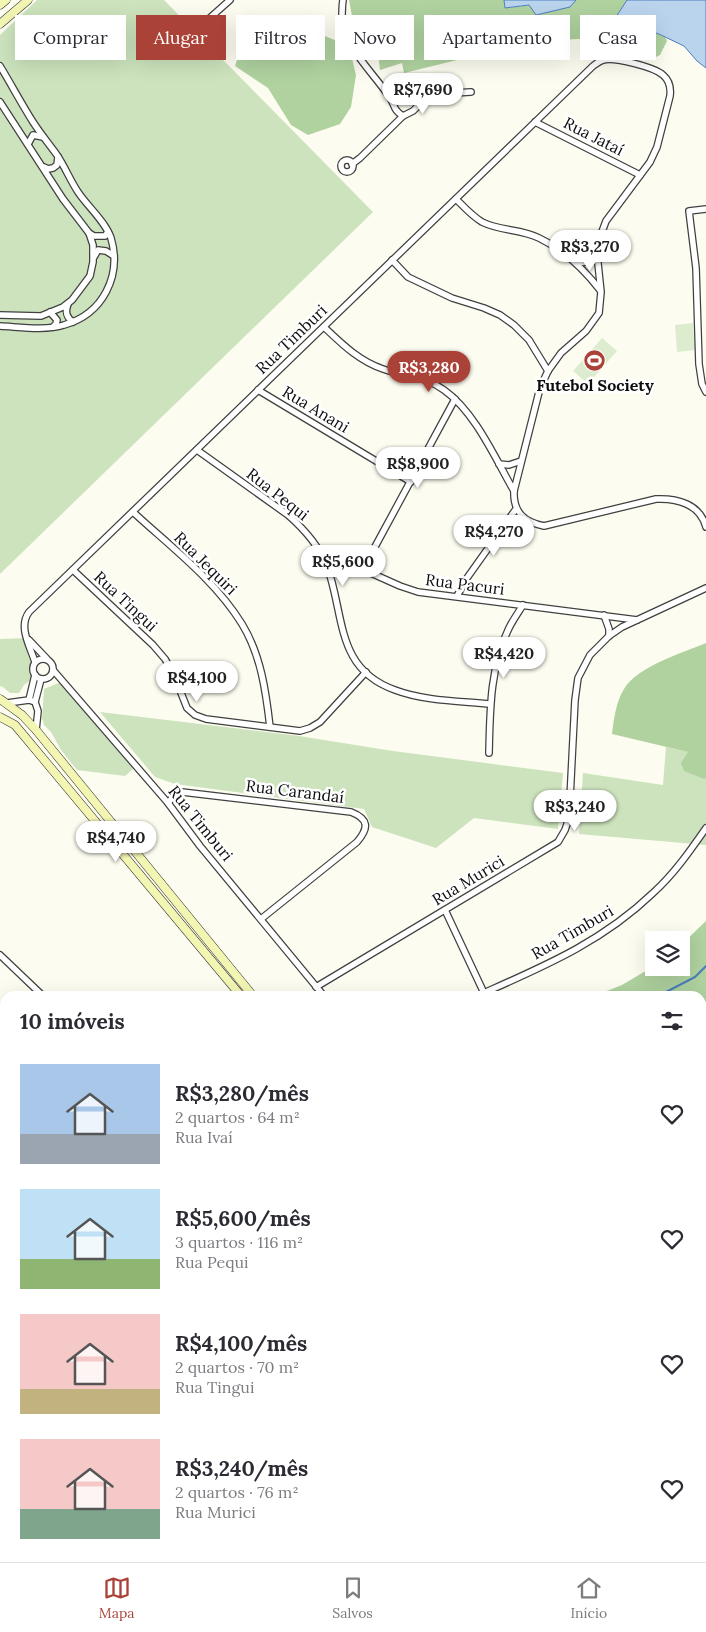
<!DOCTYPE html>
<html lang="pt">
<head>
<meta charset="utf-8">
<style>
  :root { --surface:#fff; --page:#f7f7f7; --text:#2b2b33; --muted:#7c7c81; --line:#e1e1e2; --accent:#ab4237 }
  body { margin:0; font-family:Lora,serif; background:var(--page); color:var(--text); height:100vh; display:flex; flex-direction:column; font-size:19px; white-space:nowrap }
  * { box-sizing:border-box; margin:0 }
  p { font-size:16px; color:var(--muted) }
  .icon { flex:none; width:28px; height:28px; fill:none; stroke:currentColor; stroke-width:2; stroke-linecap:round; stroke-linejoin:round }
  .map { position:relative; flex:1; overflow:hidden }
  .details { position:absolute; left:0px; top:991px; width:706px; height:571px; display:flex; flex-direction:column; background:var(--surface); border-radius:15px 15px 0 0; box-shadow:0 5px 20px #0002 }
  .details>* { flex:none }
  .hud { position:absolute; left:15px; top:15px; width:676px; height:45px; display:flex; gap:10px }
  .fabs { position:absolute; left:645px; top:931px; display:grid; gap:10px }
  .fabs a { display:grid; place-items:center; width:45px; height:45px; border-radius:0px; background:var(--surface); box-shadow:0 5px 20px #0002; font-size:25px }
  .price { position:absolute; translate:-50% -42px; padding:0 11px; border-radius:18px; background:#fff; color:#222; font-size:16px; line-height:32px; filter:drop-shadow(0 1px 2px #0008) }
  .price::after { content:''; position:absolute; left:50%; top:30px; width:15px; height:11px; margin-left:-8px; background:inherit; clip-path:polygon(0 0,100% 0,50% 100%) }
  .price.on { background:var(--accent); color:#fff }
  ul { padding:0; list-style:none }
  li { display:flex; align-items:center; gap:15px; height:125px; padding:0 20px }
  li span { display:grid; place-items:center; flex:none; width:140px; height:100px; border-radius:0px; color:#555 }
  li>.icon { margin-inline-start:auto }
  span .icon { width:60px; height:60px; fill:#fffc; stroke-width:1 }
  li b { font-size:21px }
  h2 { display:flex; justify-content:space-between; align-items:center; height:60px; padding:0 20px; font-size:21px }
  .chip { padding:0 18px; border-radius:0px; background:var(--surface); box-shadow:0 5px 20px #0002; font-size:18px; line-height:45px }
  .chip.on { background:var(--accent); color:#fff }
  .dock { display:flex; justify-content:space-around; align-items:center; height:70px; border-top:1px solid var(--line); background:var(--surface); font-size:14px; color:var(--muted) }
  .dock a { display:grid; justify-items:center; gap:2px }
  .dock .on { color:var(--accent) }
  .map>svg:first-child { display:block }
</style>
</head>
<body>
<div class="map">
<svg width="706" height="1562" viewBox="0 0 706 1562">
  <rect width="100%" height="100%" fill="#fdfcf0"/>
  <!-- green -->
  <g fill="#cce3bd">
    <polygon points="37,0 164,0 373,212 0,574 0,35"/>
    <polygon points="28,638 32,660 31,680 24,685 19,693 10,693 3,687 0,686 0,639"/>
    <polygon points="61,682 133,769 125,776 77,770 61,750 51,732 44,725 42,718 44,689"/>
    <polygon points="100,712 299,736 393,751 563,773 558,829 474,818 436,848 372,827 364,809 175,784 155,777"/>
    <polygon points="666,747 688,752 704,779 706,778 706,845 579,834 583,773 663,785"/>
  </g>
  <!-- forest -->
  <g fill="#afd29f">
    <polygon points="349,0 504,0 505,8 576,0 627,0 616,17 665,37 667,41 660,55 652,59 598,40 578,39 540,41 518,49 486,53 404,73 402,63 380,70 378,52 365,37 363,22 356,23 352,16"/>
    <polygon points="275,24 325,36 349,46 356,75 351,107 340,124 308,135 291,125 268,88 235,66 241,48 252,31"/>
    <path d="M706 643V778L704 779 684 771 681 763 688 752 612 734C614 718 616 702 624 689 638 666 682 653 706 643Z"/>
    <polygon points="706,921 706,1001 701,1005 701,996 594,996 622,985 654,966 654,968 681,968 681,945"/>
  </g>
  <!-- pitch -->
  <g fill="#ddecce">
    <polygon points="693,323 695,350 677,352 675,325"/>
    <polygon points="602,338 617,351 588,384 573,371"/>
  </g>
  <!-- water -->
  <g fill="#bbd4ee" stroke="#4b7fbc">
    <polygon points="504,0 576,0 570,7 536,15 529,5 505,8"/>
    <polygon points="627,0 706,0 706,68 697,61 684,46 661,35 616,17"/>
    <polygon points="5,1264 5,1355 0,1356 0,1266"/>
  </g>
  <g fill="none" stroke-linecap="round" stroke-linejoin="round">
    <!-- stream -->
    <polyline stroke="#4b7fbc" stroke-width="2" points="662,996 666,992 695,977 706,966"/>
    <defs>
      <g id="street">
        <path d="M343 0C342 6 342 13 342 19 346 50 374 73 390 98 395 105 393 110 403 116"/>
        <polyline points="203,24 230,0"/>
        <path d="M0 66C11 84 21 103 33 122 40 133 49 144 57 155 65 167 70 180 78 192 88 207 105 221 111 238 122 276 103 314 64 325 45 331 20 327 0 326"/>
        <path d="M392 99C398 89 408 87 417 95L471 92"/>
        <polyline points="0,102 63,199 89,233 93,245 93,262 90,276 72,300 63,307 41,316 0,315"/>
        <polyline points="535,122 640,175"/>
        <polyline points="28,144 33,135 43,137"/>
        <circle cx="347" cy="166" r="6"/>
        <polyline points="352,164 360,158 403,116 413,111 417,107 417,95"/>
        <polyline points="44,167 48,169 53,168 57,165 58,157"/>
        <path d="M456 199C464 207 472 216 482 222 500 231 521 229 539 238 564 250 583 268 600 290"/>
        <polyline points="706,209 689,211 696,268 699,364 702,384 706,392"/>
        <polyline points="89,233 94,236 105,236 108,232"/>
        <polyline points="94,257 98,250 106,251 114,256"/>
        <polyline points="392,260 408,277 452,298 484,308 500,315 514,325 529,340 548,371"/>
        <path d="M576 262C586 264 590 261 597 254"/>
        <path d="M68 304C65 312 66 317 73 322"/>
        <polyline points="50,312 57,320 56,324 53,327"/>
        <path d="M324 327C342 344 359 361 383 369 406 377 423 375 444 390 475 412 495 458 514 491"/>
        <polyline points="258,390 411,482"/>
        <path d="M197 450 288 515C304 529 319 546 327 566 345 615 335 669 395 690 424 701 460 701 490 704"/>
        <polyline points="499,464 509,465 521,461"/>
        <path d="M133 512C171 547 215 580 242 624 261 655 266 692 270 727"/>
        <polyline points="327,566 351,566 362,569 400,586 418,592 637,620"/>
        <polyline points="362,569 370,556 455,399"/>
        <polyline points="73,570 153,645 165,659 174,675 187,708 195,715 206,719 300,731 310,728 320,722 366,672"/>
        <polyline points="457,596 467,578 516,509"/>
        <polyline points="604,615 609,629 609,636"/>
        <polyline points="29,640 47,659"/>
        <circle cx="43" cy="669" r="10"/>
        <path d="M35 662C30 646 18 627 29 612L593 66C596 64 599 61 603 60 615 57 654 67 663 75 670 81 671 88 670 96L657 147 650 162 606 221 600 237 597 254 601 292 599 313 586 331 561 353 548 371 540 388 514 491C513 512 524 522 544 526L656 499C677 498 700 504 706 527"/>
        <polyline points="53,670 168,803 200,846 324,996"/>
        <polyline points="29,700 35,675"/>
        <polyline points="35,702 41,679"/>
        <polyline points="7,703 29,700 35,702 38,711 36,730"/>
        <path d="M489 753C490 710 490 667 509 628 513 620 518 613 523 605"/>
        <path d="M168 803 176 793 182 792 351 812C369 819 369 828 357 842L261 919"/>
        <polyline points="445,910 484,993"/>
        <polyline points="0,955 43,996"/>
        <polyline points="316,987 558,842 565,830 569,818 575,700 578,678 590,655 609,636 622,627 706,588"/>
        <path d="M477 996C542 967 601 943 653 893 674 874 690 851 706 828"/>
        <polyline points="701,1059 706,1056"/>
        <polyline points="701,1166 706,1164"/>
        <polyline points="701,1288 706,1286"/>
        <polyline points="0,1458 5,1455"/>
        <polyline points="701,1508 706,1503"/>
        <polyline points="0,1513 5,1536"/>
        <polyline points="10,1558 11,1562"/>
        <polyline points="216,1558 219,1562"/>
        <polyline points="329,1558 334,1562"/>
        <polyline points="53,1562 59,1558"/>
        <polyline points="400,1562 401,1558"/>
        <polyline points="639,1562 646,1558"/>
      </g>
      <g id="secondary">
        <polyline points="0,5 6,0"/>
        <polyline points="0,24 28,0"/>
        <polyline points="0,699 22,715 36,730 253,996"/>
        <polyline points="0,717 15,725 241,996"/>
        <polyline points="129,1558 136,1562"/>
        <polyline points="146,1558 150,1562"/>
      </g>
    </defs>
    <!-- street casing -->
    <use href="#street" stroke="#404040" stroke-width="8"/>
    <!-- secondary casing -->
    <use href="#secondary" stroke="#2f2f2f" stroke-width="9"/>
    <!-- street -->
    <use href="#street" stroke="#fff" stroke-width="5.5"/>
    <!-- secondary -->
    <use href="#secondary" stroke="#f3f5b3" stroke-width="8"/>
  </g>
  <!-- icons -->
  <defs>
    <symbol id="stadium-disc" viewBox="-11 -11 22 22"><circle r="9.5" fill="#ab4237" stroke="#fff"/><path d="M0-5a6.5 5 0 1 0 0 10a6.5 5 0 1 0 0-10ZM-3.5-1.8h7v3.6h-7Z" fill="#fff"/></symbol>
  </defs>
  <g fill-rule="evenodd">
    <use href="#stadium-disc" x="582" y="348" width="25" height="25"/>
  </g>
  <g text-anchor="middle" dominant-baseline="central" stroke-width="5" stroke-linejoin="round" paint-order="stroke">
    <!-- street labels -->
    <g font-size="16" fill="#0d0d0d" stroke="#fff">
      <text transform="translate(594 136) rotate(27)">Rua Jataí</text>
      <text transform="translate(291 339) rotate(-44)">Rua Timburi</text>
      <text transform="translate(316 409) rotate(31)">Rua Anani</text>
      <text transform="translate(278 494) rotate(38)">Rua Pequi</text>
      <text transform="translate(206 563) rotate(45)">Rua Jequiri</text>
      <text transform="translate(465 584) rotate(7)">Rua Pacuri</text>
      <text transform="translate(126 601) rotate(43)">Rua Tingui</text>
      <text transform="translate(295 791) rotate(7)">Rua Carandaí</text>
      <text transform="translate(201 823) rotate(51)">Rua Timburi</text>
      <text transform="translate(468 880) rotate(-31)">Rua Murici</text>
      <text transform="translate(572 932) rotate(-30)">Rua Timburi</text>
    </g>
    <!-- poi labels -->
    <g font-size="16" font-weight="bold" fill="#0d0d0d" stroke="#fff">
      <text x="595" y="385">Futebol Society</text>
    </g>
  </g>
</svg>
<div class="fabs">
<a><svg class="icon" aria-label="layers" viewBox="0 0 24 24"><path d="M12 4l9 5-9 5-9-5zM3 14l9 5 9-5"/></svg></a>
</div>
<b class="price" style="left:423px;top:115px">R$7,690</b>
<b class="price" style="left:590px;top:272px">R$3,270</b>
<b class="price on" style="left:429px;top:393px">R$3,280</b>
<b class="price" style="left:418px;top:489px">R$8,900</b>
<b class="price" style="left:494px;top:557px">R$4,270</b>
<b class="price" style="left:343px;top:587px">R$5,600</b>
<b class="price" style="left:504px;top:679px">R$4,420</b>
<b class="price" style="left:197px;top:703px">R$4,100</b>
<b class="price" style="left:575px;top:832px">R$3,240</b>
<b class="price" style="left:116px;top:863px">R$4,740</b>
<div class="hud">
<a class="chip">Comprar</a>
<a class="chip on">Alugar</a>
<a class="chip">Filtros</a>
<a class="chip">Novo</a>
<a class="chip">Apartamento</a>
<a class="chip">Casa</a>
</div>
<section class="details">
<h2>10 imóveis<svg class="icon" aria-label="filters" viewBox="0 0 24 24"><path d="M4 7h16M4 17h16"/><circle cx="9" cy="7" r="2"/><circle cx="15" cy="17" r="2"/></svg></h2>
<ul>
<li><span style="background:linear-gradient(#a9c7e8 70%,#9aa5b1 0)"><svg class="icon" aria-label="home" viewBox="0 0 24 24"><path d="M3 11l9-7 9 7M6 9v11h12V9"/></svg></span><div><b>R$3,280/mês</b><p>2 quartos · 64 m²</p><p>Rua Ivaí</p></div><svg class="icon" aria-label="heart" viewBox="0 0 24 24"><path d="M12 20l-8-8c-3-5 5-10 8-4 3-6 11-1 8 4z"/></svg></li>
<li><span style="background:linear-gradient(#bfe0f5 70%,#8fb573 0)"><svg class="icon" aria-label="home" viewBox="0 0 24 24"><path d="M3 11l9-7 9 7M6 9v11h12V9"/></svg></span><div><b>R$5,600/mês</b><p>3 quartos · 116 m²</p><p>Rua Pequi</p></div><svg class="icon" aria-label="heart" viewBox="0 0 24 24"><path d="M12 20l-8-8c-3-5 5-10 8-4 3-6 11-1 8 4z"/></svg></li>
<li><span style="background:linear-gradient(#f6c9c9 75%,#c2b280 0)"><svg class="icon" aria-label="home" viewBox="0 0 24 24"><path d="M3 11l9-7 9 7M6 9v11h12V9"/></svg></span><div><b>R$4,100/mês</b><p>2 quartos · 70 m²</p><p>Rua Tingui</p></div><svg class="icon" aria-label="heart" viewBox="0 0 24 24"><path d="M12 20l-8-8c-3-5 5-10 8-4 3-6 11-1 8 4z"/></svg></li>
<li><span style="background:linear-gradient(#f6c9c9 70%,#7fa58c 0)"><svg class="icon" aria-label="home" viewBox="0 0 24 24"><path d="M3 11l9-7 9 7M6 9v11h12V9"/></svg></span><div><b>R$3,240/mês</b><p>2 quartos · 76 m²</p><p>Rua Murici</p></div><svg class="icon" aria-label="heart" viewBox="0 0 24 24"><path d="M12 20l-8-8c-3-5 5-10 8-4 3-6 11-1 8 4z"/></svg></li>
</ul>
</section>
</div>
<nav class="dock">
<a class="on"><svg class="icon" aria-label="map" viewBox="0 0 24 24"><path d="M3 6l6-2 6 2 6-2v14l-6 2-6-2-6 2zM9 4v14M15 6v14"/></svg>Mapa</a>
<a><svg class="icon" aria-label="saved" viewBox="0 0 24 24"><path d="M7 4h10v16l-5-4-5 4z"/></svg>Salvos</a>
<a><svg class="icon" aria-label="home" viewBox="0 0 24 24"><path d="M3 11l9-7 9 7M6 9v11h12V9"/></svg>Início</a>
</nav>
</body>
</html>
